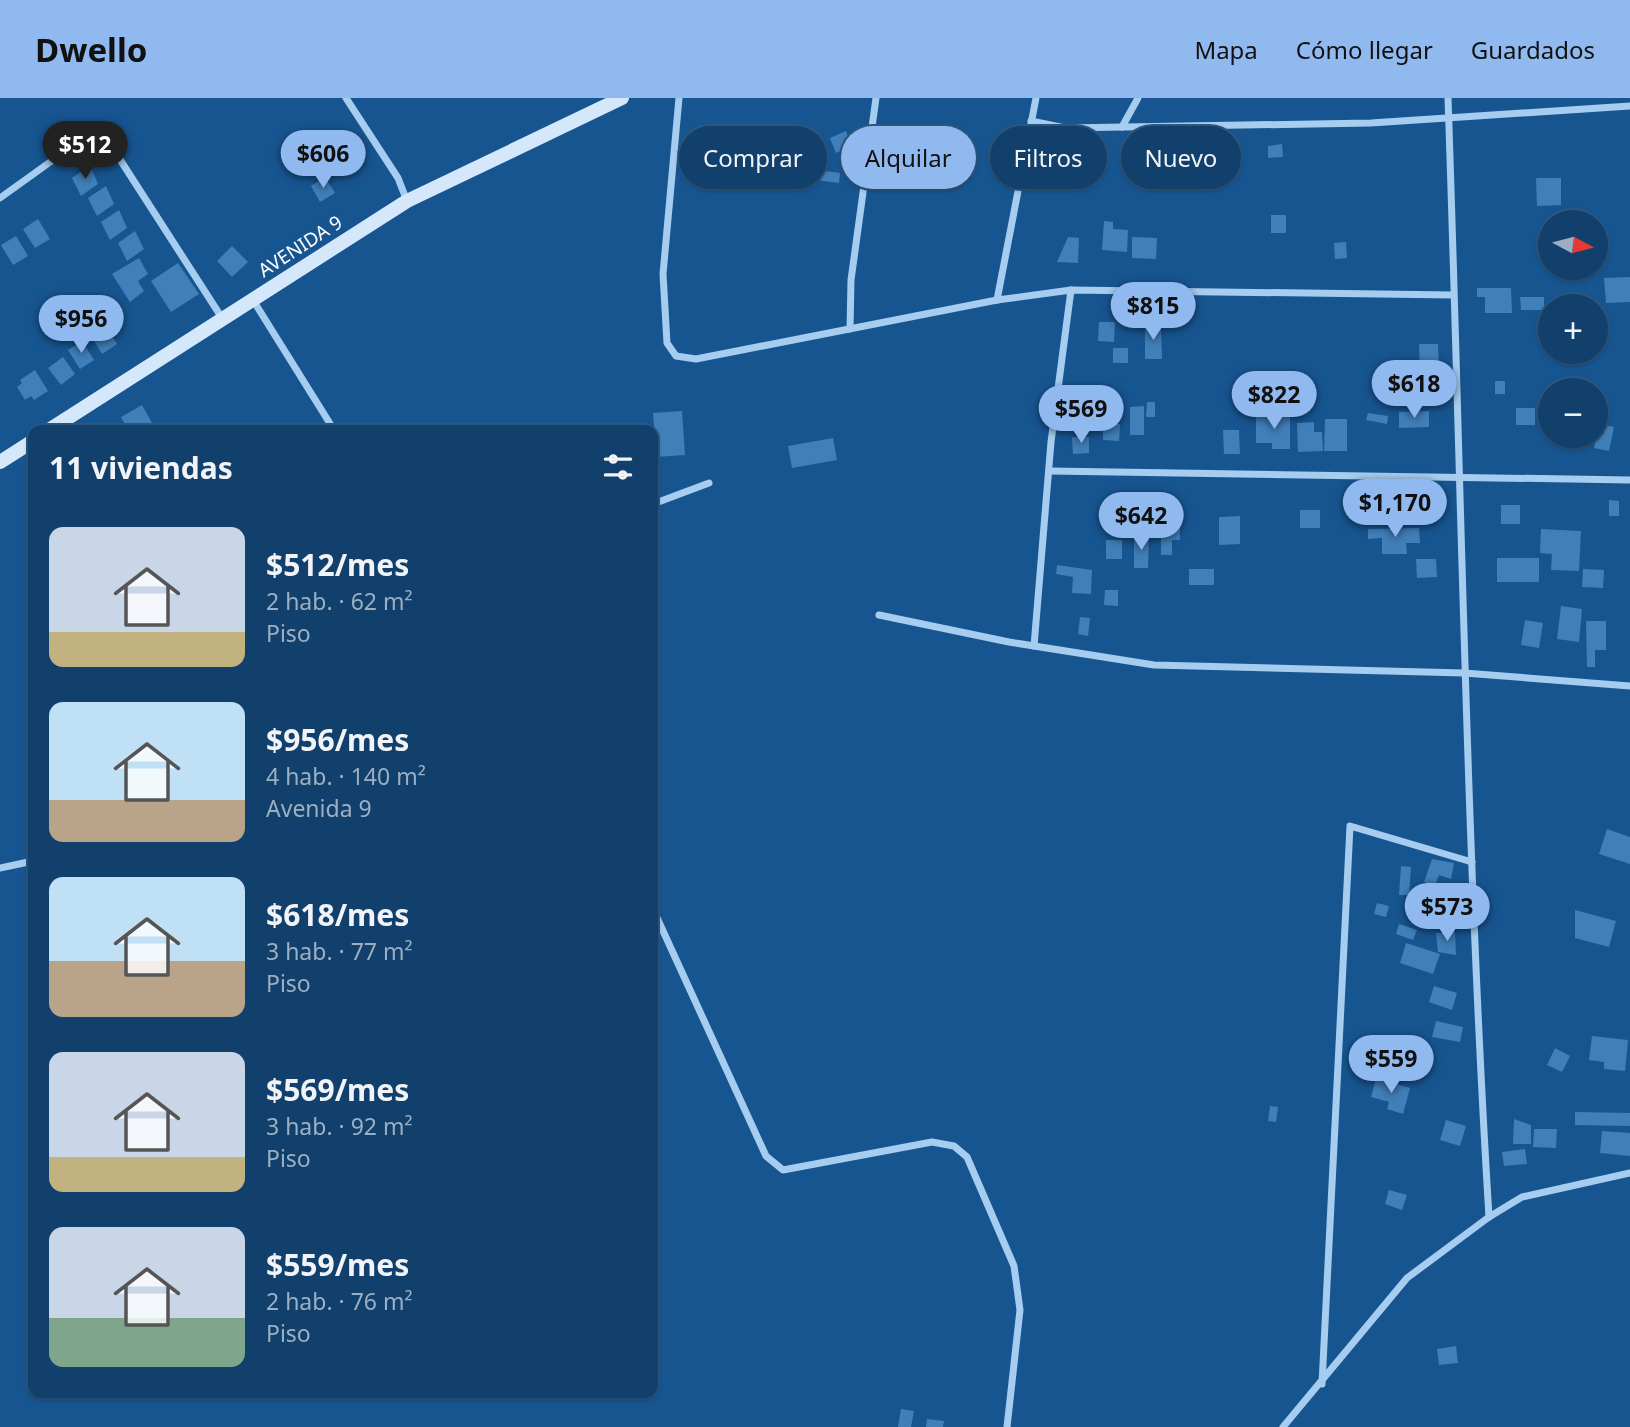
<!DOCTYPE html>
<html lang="es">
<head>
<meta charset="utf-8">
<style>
  :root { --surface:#11406d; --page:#1e4b75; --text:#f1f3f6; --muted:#9cafc2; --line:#305980; --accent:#90b9f0 }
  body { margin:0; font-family:"Noto Sans",sans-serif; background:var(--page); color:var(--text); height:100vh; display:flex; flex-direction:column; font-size:26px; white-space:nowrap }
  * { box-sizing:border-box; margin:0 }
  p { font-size:23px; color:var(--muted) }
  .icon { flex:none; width:38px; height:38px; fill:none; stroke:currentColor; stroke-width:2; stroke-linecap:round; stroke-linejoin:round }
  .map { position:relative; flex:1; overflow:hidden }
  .sheet { position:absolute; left:28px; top:327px; width:630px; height:973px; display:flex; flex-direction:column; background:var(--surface); border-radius:14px; box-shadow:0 2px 5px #0004,0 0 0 2px var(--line) }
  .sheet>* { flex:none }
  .guide { position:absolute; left:679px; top:28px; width:665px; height:63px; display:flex; gap:14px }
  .needle { width:46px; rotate:97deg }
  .fabs { position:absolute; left:1538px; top:112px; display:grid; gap:14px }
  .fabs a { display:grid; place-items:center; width:70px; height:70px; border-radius:50%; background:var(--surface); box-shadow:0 2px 5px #0004,0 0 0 2px var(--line); font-size:35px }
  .price { position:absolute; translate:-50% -60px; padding:0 16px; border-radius:24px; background:var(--accent); color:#111; font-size:23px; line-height:46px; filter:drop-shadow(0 2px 4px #0008) }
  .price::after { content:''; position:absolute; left:50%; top:42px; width:21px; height:16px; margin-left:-10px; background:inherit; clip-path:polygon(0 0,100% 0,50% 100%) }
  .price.on { background:#222; color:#fff }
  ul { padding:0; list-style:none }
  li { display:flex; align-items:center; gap:21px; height:175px; padding:0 21px }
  li span { display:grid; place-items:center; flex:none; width:196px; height:140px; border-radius:14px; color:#555 }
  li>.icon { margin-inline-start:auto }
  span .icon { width:84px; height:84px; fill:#fffc; stroke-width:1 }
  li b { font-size:30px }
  h2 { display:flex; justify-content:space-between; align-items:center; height:84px; padding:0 21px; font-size:30px }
  .pill { padding:0 24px; border-radius:32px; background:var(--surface); box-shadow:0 2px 5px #0004,0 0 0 2px var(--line); font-size:24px; line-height:63px }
  .pill.on { background:var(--accent); color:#111 }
  header { display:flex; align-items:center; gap:42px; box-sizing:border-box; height:98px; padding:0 35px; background:var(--accent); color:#111 }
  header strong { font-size:33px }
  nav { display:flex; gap:38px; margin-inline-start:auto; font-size:24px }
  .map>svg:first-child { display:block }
</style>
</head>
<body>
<header>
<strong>Dwello</strong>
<nav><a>Mapa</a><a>Cómo llegar</a><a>Guardados</a></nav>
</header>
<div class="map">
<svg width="1630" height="1329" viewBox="0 0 1630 1329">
  <rect width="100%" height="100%" fill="#175591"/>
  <!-- building -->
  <g fill="#407fb9">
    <polygon points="846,33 852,48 836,55 830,40"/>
    <polygon points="1282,46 1283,59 1268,60 1268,48"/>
    <polygon points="90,67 98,86 81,98 72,80"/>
    <polygon points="817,72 840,75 839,85 816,82"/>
    <polygon points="325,79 335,95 320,104 311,88"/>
    <polygon points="1536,80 1561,80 1561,107 1537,108"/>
    <polygon points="106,88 114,106 97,118 88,100"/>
    <polygon points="119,112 127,130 110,142 101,124"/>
    <rect x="1271" y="117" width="15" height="18"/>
    <polygon points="38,121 50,141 35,150 23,131"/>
    <polygon points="1104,123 1113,124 1113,131 1128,132 1127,154 1102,152"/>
    <polygon points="135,133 144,151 127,163 118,145"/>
    <polygon points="16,138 28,158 13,167 1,147"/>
    <polygon points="1068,139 1079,140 1078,165 1057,164"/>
    <polygon points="1132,139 1157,140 1156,161 1132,160"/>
    <polygon points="1346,144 1347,160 1335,161 1334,145"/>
    <polygon points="232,148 248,164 232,179 217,163"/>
    <polygon points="139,160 148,176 138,183 144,193 130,204 112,176"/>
    <polygon points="178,165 199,196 171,214 151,183"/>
    <polygon points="1630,179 1630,204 1606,205 1604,180"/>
    <polygon points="1477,190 1511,190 1512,215 1485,215 1485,199 1477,199"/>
    <polygon points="1520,199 1544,199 1544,212 1521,212"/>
    <polygon points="1099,224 1115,224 1114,244 1098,243"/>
    <polygon points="105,227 117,246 102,256 90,236"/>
    <polygon points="1161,227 1162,261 1145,261 1145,228"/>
    <polygon points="82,243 94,262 80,271 68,252"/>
    <polygon points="1419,246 1438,246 1439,274 1420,274"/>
    <rect x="1113" y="250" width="15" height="15"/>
    <polygon points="63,259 75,276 61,287 48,270"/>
    <polygon points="35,272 48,293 34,302 31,298 25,302 17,289 22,285 20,282"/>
    <rect x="1240" y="282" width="53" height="13"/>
    <rect x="1495" y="283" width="10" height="13"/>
    <polygon points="1147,304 1155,304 1155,319 1146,319"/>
    <polygon points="142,307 156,332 128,332 121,319"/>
    <polygon points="1144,308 1144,337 1130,337 1130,309"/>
    <rect x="1516" y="310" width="19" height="17"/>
    <polygon points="682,313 685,357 656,359 653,315"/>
    <polygon points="1429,313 1429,329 1399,330 1399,314"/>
    <polygon points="1368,315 1388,318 1387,326 1366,322"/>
    <polygon points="1075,316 1086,318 1084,332 1073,330"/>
    <polygon points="1256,318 1290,318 1290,351 1272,351 1272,345 1256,345"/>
    <polygon points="1325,321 1347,321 1347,353 1324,353"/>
    <polygon points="1314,324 1314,334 1322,334 1323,353 1298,354 1297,325"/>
    <polygon points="1103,326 1120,326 1119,343 1103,342"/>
    <polygon points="1599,326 1614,329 1609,353 1594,350"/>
    <polygon points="1223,332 1239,332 1240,356 1224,356"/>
    <polygon points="1072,339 1089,339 1089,355 1073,356"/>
    <polygon points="833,340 837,362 792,370 788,348"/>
    <polygon points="1384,402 1417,404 1417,417 1407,417 1407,423 1384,423"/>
    <polygon points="1609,402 1619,403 1619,418 1609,418"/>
    <rect x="1501" y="407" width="19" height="19"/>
    <rect x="1300" y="412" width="20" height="18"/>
    <polygon points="1240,418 1240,446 1219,447 1219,419"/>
    <polygon points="1161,429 1180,430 1180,442 1172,442 1172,457 1161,457"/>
    <polygon points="1419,430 1420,445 1406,445 1407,456 1382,456 1382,440 1368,441 1368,431"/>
    <polygon points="1541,431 1581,433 1579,473 1551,472 1552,456 1540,455"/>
    <polygon points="1134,439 1149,439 1148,470 1134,470"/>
    <rect x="1106" y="442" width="16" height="19"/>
    <rect x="1497" y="460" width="42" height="24"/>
    <polygon points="1416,461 1436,461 1437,479 1417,480"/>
    <polygon points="1057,467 1092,472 1091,496 1072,495 1073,479 1056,476"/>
    <rect x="1189" y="471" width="25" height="16"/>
    <polygon points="1583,471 1604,472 1603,490 1582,489"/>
    <polygon points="1105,492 1118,492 1118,508 1104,507"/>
    <polygon points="1561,508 1582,511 1579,544 1557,541"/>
    <polygon points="1080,519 1090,520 1088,538 1078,536"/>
    <polygon points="1525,522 1543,525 1539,550 1521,547"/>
    <polygon points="1586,523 1606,523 1606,552 1595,552 1595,569 1587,569"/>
    <polygon points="1607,731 1630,739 1630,766 1599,756"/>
    <polygon points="1432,761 1454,765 1451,781 1439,777 1435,788 1424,784"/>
    <polygon points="1401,768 1411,769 1409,797 1399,797"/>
    <polygon points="1377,805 1389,808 1386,819 1374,816"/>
    <polygon points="1575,812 1616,823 1609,849 1575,840"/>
    <polygon points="1399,826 1417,832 1413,842 1396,836"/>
    <polygon points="1455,834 1456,857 1438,854 1436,835"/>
    <polygon points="1406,845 1440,856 1433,876 1400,865"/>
    <polygon points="1434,888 1457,895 1452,912 1429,904"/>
    <polygon points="1436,923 1463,929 1460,944 1432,939"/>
    <polygon points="1592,938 1628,942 1625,973 1604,971 1604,964 1589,962"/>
    <polygon points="1555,950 1570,958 1562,974 1547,967"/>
    <polygon points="1376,980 1410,990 1403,1016 1387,1011 1389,1004 1371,999"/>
    <polygon points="1270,1008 1278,1009 1276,1024 1268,1023"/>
    <polygon points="1575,1014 1630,1015 1630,1028 1575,1027"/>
    <polygon points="1514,1021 1531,1027 1531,1046 1513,1046"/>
    <polygon points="1446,1022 1466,1028 1460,1048 1440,1042"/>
    <polygon points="1534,1031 1557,1031 1556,1050 1533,1049"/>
    <polygon points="1602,1033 1630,1035 1630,1058 1600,1055"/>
    <polygon points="1525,1051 1527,1066 1504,1068 1502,1054"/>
    <polygon points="1389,1092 1407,1097 1402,1112 1385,1106"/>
    <polygon points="1456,1248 1458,1265 1439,1267 1437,1251"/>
    <polygon points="901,1311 914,1313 911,1329 898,1329"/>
    <polygon points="927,1321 944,1323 943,1329 926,1329"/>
  </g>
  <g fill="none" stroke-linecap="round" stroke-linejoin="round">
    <!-- minor -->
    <g stroke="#a6cdf0" stroke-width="7">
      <polyline points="346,0 398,80 407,103"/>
      <polyline points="679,0 663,176 667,245 676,258 696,261 997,202 1071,192 1453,197"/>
      <path d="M1448 0C1461 373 1466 747 1489 1119"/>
      <polyline points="1031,23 1065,30 1371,25 1630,8"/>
      <polyline points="1122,29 1138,0"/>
      <polyline points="0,100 85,39 94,38 110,46 222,220"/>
      <polyline points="253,202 334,332"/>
      <polyline points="997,202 1036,0"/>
      <polyline points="850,231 851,182 876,0"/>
      <polyline points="1050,373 1630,382"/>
      <polyline points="653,406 709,385"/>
      <polyline points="879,517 1009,544 1154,567 1464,575 1630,588"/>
      <polyline points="1034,548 1051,344 1071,192"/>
      <polyline points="0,770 33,763"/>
      <polyline points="653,811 766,1058 783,1072 932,1044 954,1048 967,1059 1014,1168 1020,1212 1007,1329"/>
      <polyline points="1322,1286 1350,728 1472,764"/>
      <polyline points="1283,1329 1407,1180 1489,1119 1522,1099 1630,1075"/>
    </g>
    <!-- secondary -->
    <g stroke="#d4e7fb" stroke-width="14">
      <polyline points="49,332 407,103 622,0"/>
      <polyline points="0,364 33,343"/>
    </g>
  </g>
  <g text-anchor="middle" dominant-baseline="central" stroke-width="7" stroke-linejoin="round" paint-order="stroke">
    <!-- street labels -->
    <g font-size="19" fill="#fff" stroke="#175591">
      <text transform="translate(300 148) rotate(-33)">AVENIDA 9</text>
    </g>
  </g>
</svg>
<div class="fabs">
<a><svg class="needle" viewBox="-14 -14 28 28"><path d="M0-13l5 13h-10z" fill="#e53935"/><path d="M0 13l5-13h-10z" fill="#9cafc2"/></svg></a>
<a>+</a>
<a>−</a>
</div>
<b class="price on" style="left:85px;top:83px">$512</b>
<b class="price" style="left:323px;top:92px">$606</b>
<b class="price" style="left:1153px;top:244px">$815</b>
<b class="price" style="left:81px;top:257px">$956</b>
<b class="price" style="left:1414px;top:322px">$618</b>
<b class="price" style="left:1274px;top:333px">$822</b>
<b class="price" style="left:1081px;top:347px">$569</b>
<b class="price" style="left:1395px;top:441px">$1,170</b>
<b class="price" style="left:1141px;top:454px">$642</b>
<b class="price" style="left:1447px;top:845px">$573</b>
<b class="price" style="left:1391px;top:997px">$559</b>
<div class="guide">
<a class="pill">Comprar</a>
<a class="pill on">Alquilar</a>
<a class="pill">Filtros</a>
<a class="pill">Nuevo</a>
</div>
<section class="sheet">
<h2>11 viviendas<svg class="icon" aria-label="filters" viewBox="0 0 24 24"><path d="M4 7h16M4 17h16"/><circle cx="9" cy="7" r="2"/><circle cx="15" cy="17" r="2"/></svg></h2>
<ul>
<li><span style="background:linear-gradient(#c9d6e8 75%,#c2b280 0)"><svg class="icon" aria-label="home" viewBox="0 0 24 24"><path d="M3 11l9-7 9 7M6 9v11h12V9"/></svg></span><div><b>$512/mes</b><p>2 hab. · 62 m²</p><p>Piso</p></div></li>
<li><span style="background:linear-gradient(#bfe0f5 70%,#b9a48a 0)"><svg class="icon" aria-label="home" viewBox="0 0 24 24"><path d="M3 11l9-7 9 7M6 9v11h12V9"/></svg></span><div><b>$956/mes</b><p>4 hab. · 140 m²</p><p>Avenida 9</p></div></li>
<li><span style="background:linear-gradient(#bfe0f5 60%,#b9a48a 0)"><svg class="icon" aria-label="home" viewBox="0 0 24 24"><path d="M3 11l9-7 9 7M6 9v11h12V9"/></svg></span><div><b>$618/mes</b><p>3 hab. · 77 m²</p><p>Piso</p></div></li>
<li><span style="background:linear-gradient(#c9d6e8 75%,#c2b280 0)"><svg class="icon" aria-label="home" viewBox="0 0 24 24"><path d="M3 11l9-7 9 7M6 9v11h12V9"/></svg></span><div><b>$569/mes</b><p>3 hab. · 92 m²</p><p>Piso</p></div></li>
<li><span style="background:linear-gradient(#c9d6e8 65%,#7fa58c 0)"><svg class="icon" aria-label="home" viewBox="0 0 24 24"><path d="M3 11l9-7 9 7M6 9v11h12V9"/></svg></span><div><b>$559/mes</b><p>2 hab. · 76 m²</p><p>Piso</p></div></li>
</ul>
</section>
</div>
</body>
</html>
